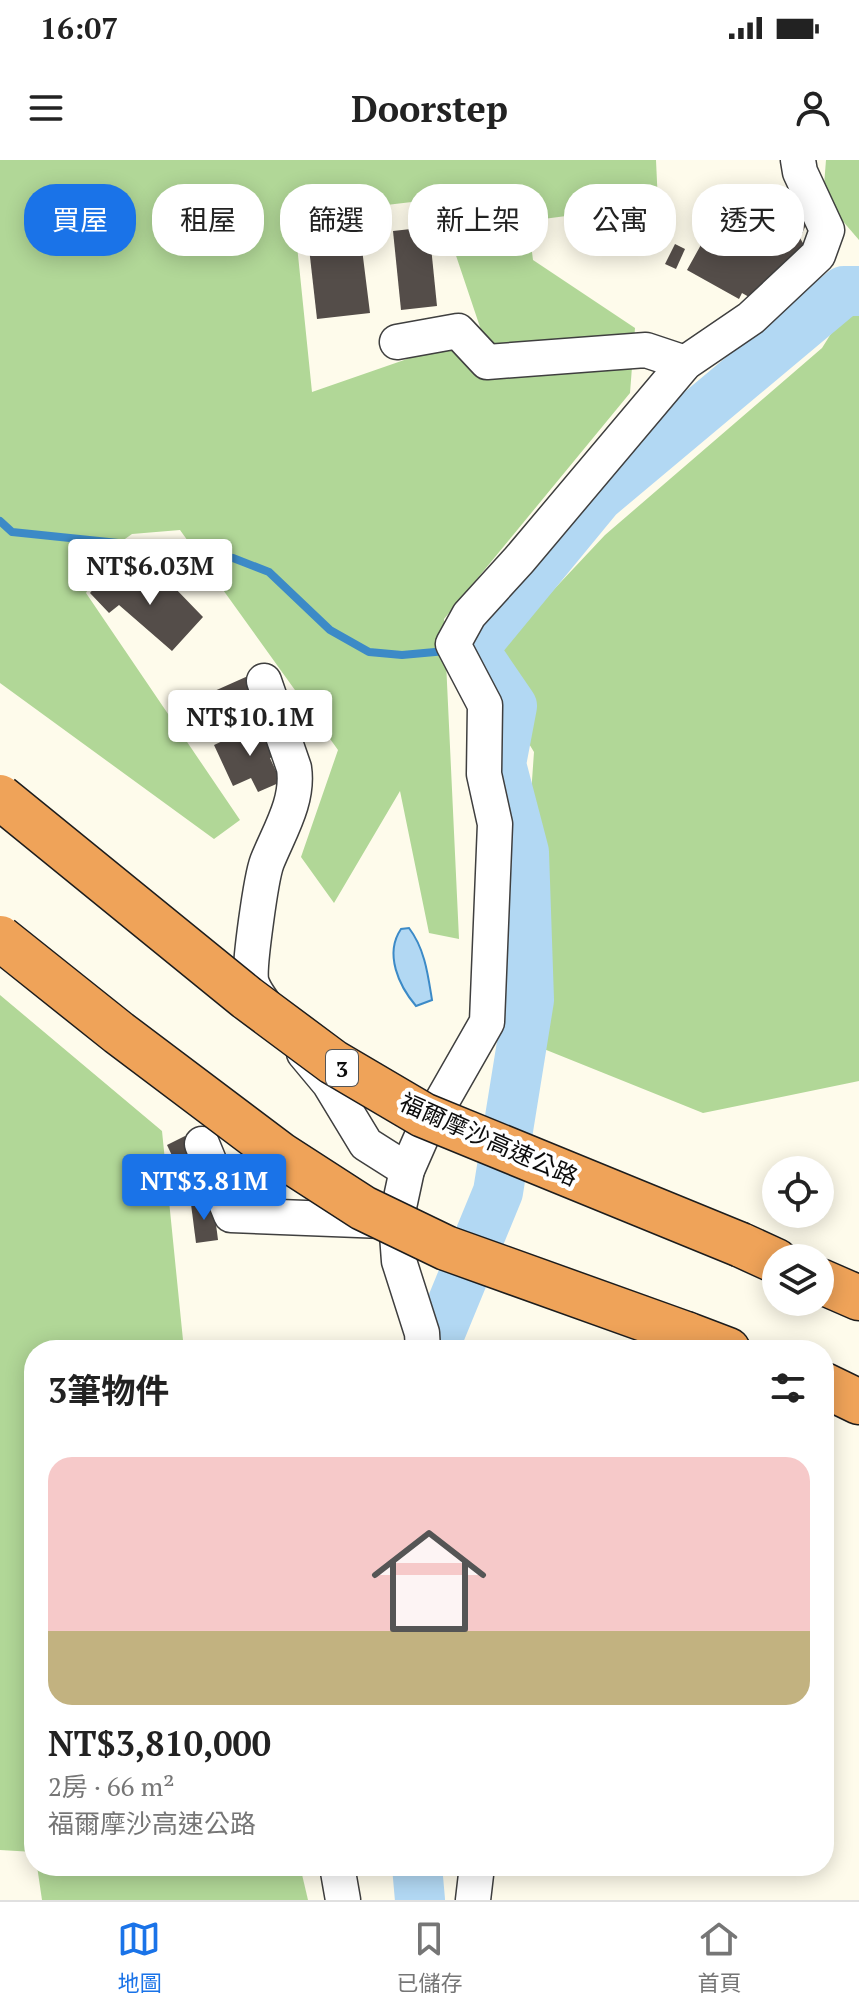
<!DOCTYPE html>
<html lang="zh-TW">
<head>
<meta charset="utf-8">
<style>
  :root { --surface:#fff; --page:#f2f2f2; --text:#222; --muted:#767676; --line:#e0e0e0; --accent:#1a73e8 }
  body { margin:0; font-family:"PT Serif","Noto Sans TC",serif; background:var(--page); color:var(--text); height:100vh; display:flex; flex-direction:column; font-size:30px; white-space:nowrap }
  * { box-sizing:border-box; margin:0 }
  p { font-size:26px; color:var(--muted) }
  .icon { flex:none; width:44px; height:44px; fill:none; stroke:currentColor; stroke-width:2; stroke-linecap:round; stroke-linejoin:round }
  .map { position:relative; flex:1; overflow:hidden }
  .drawer { position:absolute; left:24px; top:1180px; width:810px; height:536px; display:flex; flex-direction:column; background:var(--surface); border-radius:32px; box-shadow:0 4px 20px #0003 }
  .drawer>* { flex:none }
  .top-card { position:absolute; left:24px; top:24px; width:812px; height:72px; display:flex; gap:16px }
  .fabs { position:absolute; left:762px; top:996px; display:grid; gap:16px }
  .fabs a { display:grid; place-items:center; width:72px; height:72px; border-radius:50%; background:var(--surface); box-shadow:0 4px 20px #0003; font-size:40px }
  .price { position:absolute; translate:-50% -68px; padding:0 18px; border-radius:8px; background:#fff; color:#222; font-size:26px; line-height:52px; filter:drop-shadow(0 2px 4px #0008) }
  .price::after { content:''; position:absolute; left:50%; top:48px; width:24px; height:18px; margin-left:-12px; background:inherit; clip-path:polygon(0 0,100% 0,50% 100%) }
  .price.active { background:var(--accent); color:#fff }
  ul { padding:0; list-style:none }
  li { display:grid; align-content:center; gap:16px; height:424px; padding:0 24px }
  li+li { border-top:2px solid var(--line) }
  li span { display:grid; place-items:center; height:248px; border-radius:24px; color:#555 }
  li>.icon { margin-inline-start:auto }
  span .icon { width:144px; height:144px; fill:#fffc; stroke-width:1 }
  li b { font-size:34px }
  h2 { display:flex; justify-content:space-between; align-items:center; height:96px; padding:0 24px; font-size:34px }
  .chip { padding:0 28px; border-radius:32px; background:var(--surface); box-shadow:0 4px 20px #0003; font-size:28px; line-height:72px }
  .chip.active { background:var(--accent); color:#fff }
  .status { display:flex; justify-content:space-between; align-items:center; height:56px; padding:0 40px; background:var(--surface); direction:ltr }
  .status svg { height:22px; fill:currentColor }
  header { display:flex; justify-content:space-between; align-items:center; height:104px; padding:0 24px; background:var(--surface); font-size:36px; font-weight:600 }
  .menu { display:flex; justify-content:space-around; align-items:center; height:112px; border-top:2px solid var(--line); background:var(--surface); font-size:22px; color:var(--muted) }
  .menu a { display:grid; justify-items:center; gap:4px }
  .menu .active { color:var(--accent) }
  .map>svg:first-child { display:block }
</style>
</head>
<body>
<div class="status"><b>16:07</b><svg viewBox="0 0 49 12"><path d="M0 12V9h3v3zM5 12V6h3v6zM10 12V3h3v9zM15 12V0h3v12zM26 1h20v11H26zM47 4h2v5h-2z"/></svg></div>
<header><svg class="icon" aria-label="menu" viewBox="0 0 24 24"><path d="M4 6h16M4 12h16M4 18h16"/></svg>Doorstep<svg class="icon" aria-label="person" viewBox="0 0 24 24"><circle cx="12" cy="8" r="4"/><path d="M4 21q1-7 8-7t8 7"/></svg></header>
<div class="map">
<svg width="859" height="1740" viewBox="0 0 859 1740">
  <rect width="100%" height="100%" fill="#fefbeb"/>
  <!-- forest -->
  <g fill="#b1d797" fill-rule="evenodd">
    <path d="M0 0H656L658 44 528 61 533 100 635 168 630 233 444 459 459 779 429 773 400 631 334 743 301 697 338 590 180 370 132 374 108 391 86 433 240 660 214 679 0 523ZM437 39 482 173 312 232 294 56Z"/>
    <polygon points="826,0 859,0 859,80 823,38"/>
    <polygon points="859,129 859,921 703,953 514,877 534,592 482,506 605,375 822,188"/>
    <polygon points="0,835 162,971 184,1190 34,1190 34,1692 0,1690"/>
    <polygon points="37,1706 300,1706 308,1740 42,1740"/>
  </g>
  <!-- water -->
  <path fill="#b2d8f3" stroke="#3c8ac7" stroke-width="2" d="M409 768C425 789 428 815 432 840L416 846C399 826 384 794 401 769Z"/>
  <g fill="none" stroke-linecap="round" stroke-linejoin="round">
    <!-- stream -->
    <polyline stroke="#3c8ac7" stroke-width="8" points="0,361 12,372 157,387 233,398 269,412 330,470 369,492 402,495 446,491"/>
    <!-- river -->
    <g stroke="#b2d8f3" stroke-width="50">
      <polyline points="433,1190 498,1032 529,840 524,692 501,604 512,546 473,489 598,337 844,131 859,131"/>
      <polyline points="417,1706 420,1740"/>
    </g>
  </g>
  <!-- building -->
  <g fill="#544d49">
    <polygon points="728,36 776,64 782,53 806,65 800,78 807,90 749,137 742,133 739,139 687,110"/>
    <polygon points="429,67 437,146 401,150 393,71"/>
    <polygon points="360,73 370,153 317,159 308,79"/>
    <polygon points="675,84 685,89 676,109 665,104"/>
    <polygon points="105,415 172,425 203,457 172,491 119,445 109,453 90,433"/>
    <polygon points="248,516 256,532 250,534 258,551 207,574 192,541"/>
    <polygon points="255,566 260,578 273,573 282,593 270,598 281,622 258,632 251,618 233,626 214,585"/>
    <polygon points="185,976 212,1033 194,1042 167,985"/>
    <polygon points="213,1041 218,1080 196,1083 191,1044"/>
  </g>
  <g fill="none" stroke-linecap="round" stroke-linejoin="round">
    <defs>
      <g id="minor">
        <polyline points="397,182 458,171 487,202 646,190 685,203"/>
        <path d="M264 521 294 608C299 641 279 672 267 702 261 718 249 805 251 820 253 830 264 844 270 852"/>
        <polyline points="304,893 329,923 366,984 407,1010"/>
        <polyline points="202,984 231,1055 384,1061"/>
        <polyline points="423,1190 422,1173 399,1101 396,1061 407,1010 422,976 487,862 495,664 484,614 485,545 453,484 469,455 519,400 685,203 751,158 818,95 827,70 800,12 798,0"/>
        <polyline points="337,1706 343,1740"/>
        <polyline points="473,1740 477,1706"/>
      </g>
      <g id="highway">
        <polyline points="741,1085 776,1101"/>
        <polyline points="820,1121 859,1138"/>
        <polyline points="686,1174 728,1190"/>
        <polyline points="824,1225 859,1242"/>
      </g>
    </defs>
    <!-- minor casing -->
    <use href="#minor" stroke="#3f3f3f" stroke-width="37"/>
    <!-- highway casing -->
    <use href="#highway" stroke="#1d1d1d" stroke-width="47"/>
    <!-- minor -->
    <use href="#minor" stroke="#fff" stroke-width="34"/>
    <!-- highway -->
    <use href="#highway" stroke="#efa359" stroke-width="44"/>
    <defs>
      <g id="highway-bridge">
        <polyline points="0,637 247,838 333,902 423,955 741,1085"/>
        <polyline points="0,778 119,873 281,995 363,1048 446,1088 686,1174"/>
      </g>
    </defs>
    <!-- highway-bridge casing -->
    <use href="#highway-bridge" stroke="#1d1d1d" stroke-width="47" stroke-linecap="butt"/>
    <!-- highway-bridge -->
    <use href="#highway-bridge" stroke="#efa359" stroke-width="44"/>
  </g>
  <g text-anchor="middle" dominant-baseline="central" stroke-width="8" stroke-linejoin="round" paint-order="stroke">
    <!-- shield labels -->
    <rect fill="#fff" stroke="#555" stroke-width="2" x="326" y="890" width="32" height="36" rx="6"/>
    <g font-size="22" font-weight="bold" fill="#0c0c0c">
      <text x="342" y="908">3</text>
    </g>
    <!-- street labels -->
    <g font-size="24" fill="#0c0c0c" stroke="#fff">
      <text transform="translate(489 979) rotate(24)">福爾摩沙高速公路</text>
    </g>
  </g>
</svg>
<div class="fabs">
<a><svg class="icon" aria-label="locate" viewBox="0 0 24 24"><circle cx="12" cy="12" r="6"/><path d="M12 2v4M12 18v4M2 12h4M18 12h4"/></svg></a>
<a><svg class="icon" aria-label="layers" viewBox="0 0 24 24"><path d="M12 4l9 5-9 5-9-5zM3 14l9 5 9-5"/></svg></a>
</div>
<b class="price" style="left:150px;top:447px">NT$6.03M</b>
<b class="price" style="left:250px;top:598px">NT$10.1M</b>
<b class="price active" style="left:204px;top:1062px">NT$3.81M</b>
<div class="top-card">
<a class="chip active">買屋</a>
<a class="chip">租屋</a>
<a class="chip">篩選</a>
<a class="chip">新上架</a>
<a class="chip">公寓</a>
<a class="chip">透天</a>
</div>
<section class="drawer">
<h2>3筆物件<svg class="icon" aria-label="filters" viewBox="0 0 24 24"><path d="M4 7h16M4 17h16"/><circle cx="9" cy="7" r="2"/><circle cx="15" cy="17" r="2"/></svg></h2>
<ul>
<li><span style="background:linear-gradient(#f6c9c9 70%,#c2b280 0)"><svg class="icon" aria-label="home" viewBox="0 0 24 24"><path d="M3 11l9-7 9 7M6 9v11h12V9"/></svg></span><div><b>NT$3,810,000</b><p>2房 · 66 m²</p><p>福爾摩沙高速公路</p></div></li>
</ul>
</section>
</div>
<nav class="menu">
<a class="active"><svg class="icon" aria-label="map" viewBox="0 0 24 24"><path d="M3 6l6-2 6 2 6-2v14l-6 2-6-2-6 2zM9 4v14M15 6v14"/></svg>地圖</a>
<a><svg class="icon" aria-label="saved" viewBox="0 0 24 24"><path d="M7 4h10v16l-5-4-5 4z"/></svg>已儲存</a>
<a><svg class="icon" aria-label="home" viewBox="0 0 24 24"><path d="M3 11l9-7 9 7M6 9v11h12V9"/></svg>首頁</a>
</nav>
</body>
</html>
